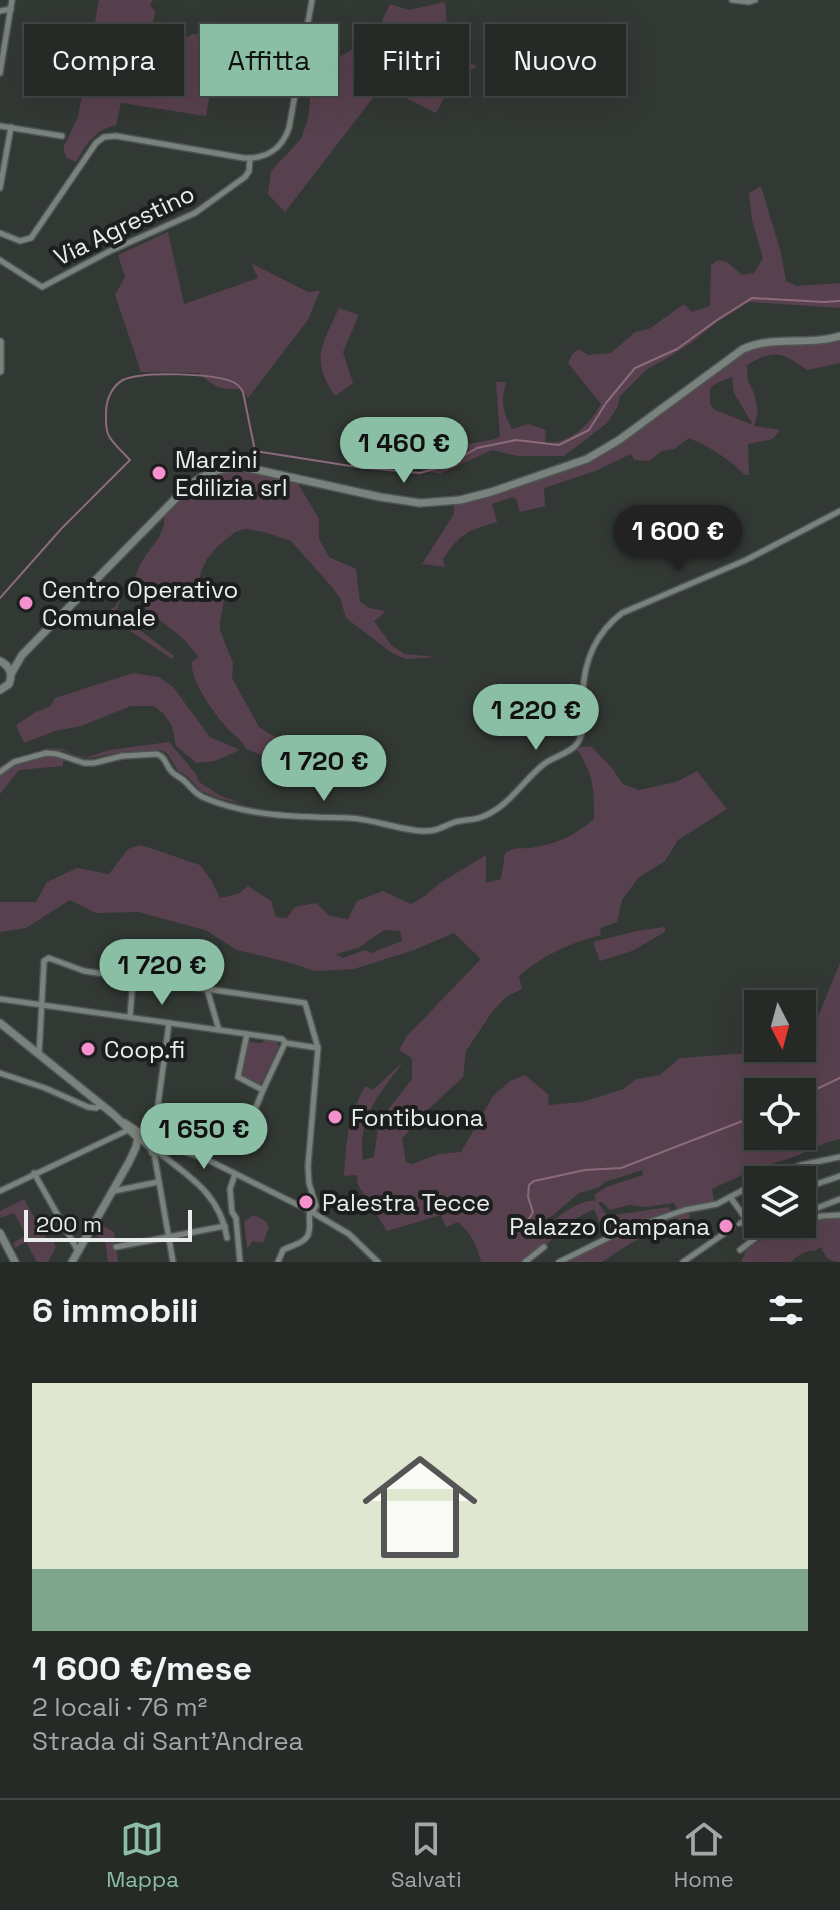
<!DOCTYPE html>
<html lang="it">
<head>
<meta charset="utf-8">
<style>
  :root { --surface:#262a27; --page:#2e322f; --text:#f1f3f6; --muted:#a4a7a7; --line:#424644; --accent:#8abfa5 }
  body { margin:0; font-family:"Space Grotesk",sans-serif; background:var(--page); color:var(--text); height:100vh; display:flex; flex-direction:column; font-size:30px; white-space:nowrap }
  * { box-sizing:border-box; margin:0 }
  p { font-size:26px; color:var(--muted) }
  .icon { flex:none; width:44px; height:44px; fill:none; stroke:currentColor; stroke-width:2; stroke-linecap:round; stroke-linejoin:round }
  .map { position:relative; height:1262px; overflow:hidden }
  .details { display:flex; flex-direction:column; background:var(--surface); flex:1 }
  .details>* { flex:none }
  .banner { position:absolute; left:24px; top:24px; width:792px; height:72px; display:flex; gap:16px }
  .needle { width:52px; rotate:174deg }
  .fabs { position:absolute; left:744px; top:990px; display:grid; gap:16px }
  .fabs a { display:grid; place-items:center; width:72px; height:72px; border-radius:0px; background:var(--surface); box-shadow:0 8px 32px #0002,0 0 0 2px var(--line); font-size:40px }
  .scale { position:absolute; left:24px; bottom:20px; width:168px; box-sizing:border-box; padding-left:8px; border:4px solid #e9edeb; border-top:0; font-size:22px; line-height:28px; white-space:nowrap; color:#e9edeb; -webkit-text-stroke:6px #1c1f1d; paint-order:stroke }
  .price { position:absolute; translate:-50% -68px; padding:0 18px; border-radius:28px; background:var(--accent); color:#111; font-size:26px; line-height:52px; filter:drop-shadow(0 2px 4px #0008) }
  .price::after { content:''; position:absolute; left:50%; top:48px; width:24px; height:18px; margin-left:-12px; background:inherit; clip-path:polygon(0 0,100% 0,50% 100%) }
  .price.current { background:#222; color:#fff }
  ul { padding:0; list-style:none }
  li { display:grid; align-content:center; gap:16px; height:424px; padding:0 32px }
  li+li { border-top:2px solid var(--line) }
  li span { display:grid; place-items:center; height:248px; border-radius:0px; color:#555 }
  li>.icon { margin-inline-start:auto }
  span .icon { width:144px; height:144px; fill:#fffc; stroke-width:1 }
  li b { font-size:34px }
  h2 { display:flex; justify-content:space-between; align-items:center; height:96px; padding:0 32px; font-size:34px }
  .pill { padding:0 28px; border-radius:0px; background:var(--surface); box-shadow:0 8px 32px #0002,0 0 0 2px var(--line); font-size:28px; line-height:72px }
  .pill.current { background:var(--accent); color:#111 }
  .menu { display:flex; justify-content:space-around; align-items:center; height:112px; border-top:2px solid var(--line); background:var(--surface); font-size:22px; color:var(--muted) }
  .menu a { display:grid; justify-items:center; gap:4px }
  .menu .current { color:var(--accent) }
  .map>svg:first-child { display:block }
</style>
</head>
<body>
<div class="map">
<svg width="840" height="1262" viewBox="0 0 840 1262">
  <rect width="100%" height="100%" fill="#323834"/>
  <!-- green -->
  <g fill="#58414e" fill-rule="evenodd">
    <path d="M99 0H153L150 5 155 12 151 32 175 27 183 39 193 34 220 37 206 116 121 103 116 125C94 130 87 144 76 162L67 158 64 152V146L78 117Z"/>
    <polygon points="445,2 450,57 477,66 451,84 436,113 382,86 285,212 268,194 271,171 301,139 308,119 311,90 320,69 357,46 382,21 390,4 409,10"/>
    <path d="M761 186 781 253 786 281 797 286 840 283V308L749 302 717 322 691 343 664 360 647 369 620 396 617 408 607 423 564 456H518L492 450 440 474 422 470 428 441 447 450C464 442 482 444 500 437L496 382H506C501 402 502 410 512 429L528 424 546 430 545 444C571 442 589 426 601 404L568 363 572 354 579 349 588 355 611 353 635 332 649 329 684 304 692 312 710 306 711 265 718 260 727 262 742 275 754 273 763 258 752 220 749 193Z"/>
    <path d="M168 232 184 304 258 278 251 263 308 292 320 291 308 320 248 398 242 389C218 389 217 389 199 373L141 372 115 295 125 277 118 255Z"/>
    <path d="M339 308 359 315 343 352 353 383 335 396C310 359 322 345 339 308Z"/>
    <path d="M840 340V363L807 370C783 353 775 348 747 365L748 381 754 393 758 411 754 426 780 430 773 439 748 444 749 475H745C728 458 710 447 689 438L674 449 662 451 649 461 634 460 631 454 595 471 544 488 545 506 520 512 516 499 512 497 492 504 497 522C466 531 461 533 443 559L445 567 422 564 454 514V505L513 488 596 459 626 440 750 349 771 345H808ZM732 377 734 393 752 423 751 424 715 410 710 404V388L717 383Z"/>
    <path d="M239 471 257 473 297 482 319 519V539L329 557 356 569 360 602 370 608 385 611 380 617 374 621 392 646 405 654 437 657 406 659 392 653 346 618 340 598 332 587 291 541 264 532 245 529 235 532 216 548 207 559 201 571 199 585 206 594 221 597 224 600 220 622V630L233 663 232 678 259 727 283 742 287 749 288 758 280 762 246 749C242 740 236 737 229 730 216 717 189 679 192 662L199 657C193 651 188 643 182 638 153 611 115 601 146 555 155 542 165 534 164 517 190 491 199 475 239 471Z"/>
    <polygon points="121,596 117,610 125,619 174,656 172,659 120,624 107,612 116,606"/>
    <polygon points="133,673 159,677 173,687 210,737 240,750 215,761 197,763 176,746 172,726 164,714 154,706 131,706 81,726 55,731 24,743 16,725 36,712 51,706 55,698"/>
    <polygon points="169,742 196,774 199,782 221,796 247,805 218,798 201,791 187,776 178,771 167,753 161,750 122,752 90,758 78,757 65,751 44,748 63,749 77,756 87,757 110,750"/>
    <path d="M591 746 611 767 623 784 639 790 676 782 697 771 727 809 678 840 665 861 638 878 622 900 617 922 600 928 601 935C572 942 541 956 519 976L522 989 506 997 492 1012 466 1051 463 1077 421 1116 402 1139 406 1162 412 1164 439 1154 461 1152 493 1096 510 1081 525 1075 549 1095 548 1105 582 1102 624 1089 636 1079 660 1075 680 1058 776 1051 783 1048H802V1040L810 1036 840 963V1139C824 1142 811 1150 796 1156 779 1163 763 1164 746 1173L744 1170 741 1172 742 1175 712 1189 714 1201 677 1209 674 1203 646 1207 629 1205 610 1210 602 1202H598L607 1216 669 1207 671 1212 604 1232 594 1209 563 1225 546 1246 521 1262H481C477 1245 471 1233 458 1222L446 1227 441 1215 387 1231 358 1185 357 1175 344 1176C347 1138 347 1120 365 1086L373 1090 404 1061C380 1093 357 1117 363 1160L374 1157 379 1121 412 1079V1058L399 1050 407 1036 481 959 454 933 414 950 354 969 315 971 287 962 237 950 205 930 138 912 96 913 70 900 26 928 0 932V902H36L47 882 77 868 109 874 128 849 141 845 200 865 211 880 220 898 238 894 248 886 271 901 276 917 287 918 295 907 316 903 330 916 348 919 357 901 383 891 411 904 422 898 440 883 486 855V883L501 879 505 853C519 846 516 849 530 848 554 845 576 835 594 819 594 788 594 775 576 748ZM384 930 400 931 402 941 371 953 365 950 343 958 336 954 358 948ZM758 1092H802V1136H758ZM642 1170 643 1175 606 1187 594 1195 596 1201C578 1198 552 1222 537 1233L530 1227 552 1216 579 1193 598 1188 605 1182Z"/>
    <path d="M51 756 63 759V766L19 770 0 794V776C12 762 33 758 51 756Z"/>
    <polygon points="665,927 665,932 632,951 600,961 593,942 636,931"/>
    <polygon points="265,1040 276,1041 279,1046 261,1084 242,1075 249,1042 262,1043"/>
    <polygon points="24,1199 47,1240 52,1239 56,1247 48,1262 37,1262 26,1242 15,1248 13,1243 26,1235 14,1213 0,1218 0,1211"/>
    <polygon points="684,1214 690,1214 689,1220 653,1232 631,1243 602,1262 564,1262 607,1241"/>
    <polygon points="253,1215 266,1221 269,1227 263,1243 253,1241 247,1249 244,1222"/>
    <path d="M827 1217H840V1262C829 1262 825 1257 821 1247L814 1251C804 1250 797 1256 791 1262H741C743 1258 744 1253 747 1250 757 1238 811 1221 827 1217Z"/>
    <polygon points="98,1223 114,1232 118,1262 108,1262 105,1240 93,1234"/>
  </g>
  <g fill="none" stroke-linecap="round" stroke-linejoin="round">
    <!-- stream -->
    <g stroke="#8b6a7c" stroke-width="2">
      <path d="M0 598 62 528 130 460C123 452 114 445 109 436 105 430 106 419 106 412 106 400 112 386 123 380 142 371 217 373 235 383 240 386 240 387 243 392L255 451 357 467 420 473 448 465 477 448 516 440 559 445 589 430 606 403 635 368 677 349 717 320 752 298 824 302 840 301"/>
      <polyline points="802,1096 840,1078"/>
      <polyline points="529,1219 533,1212 528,1197 529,1185 534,1181 585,1170 621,1168 758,1115"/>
    </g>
    <defs>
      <g id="street">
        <polyline points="732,0 749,2 755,0"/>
        <polyline points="0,11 11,9"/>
        <polyline points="0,73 12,0"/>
        <polyline points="0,126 62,136"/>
        <polyline points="0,188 11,127"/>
        <path d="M0 233 20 241 31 238 96 143 104 137 116 136 244 158C266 159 282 149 289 128L312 0"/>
        <polyline points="0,260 42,287 110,251 195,213 245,177 249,171 250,158"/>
        <path d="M0 772 14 762 46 753 57 754 84 763H94L122 756 157 754C167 758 165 765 172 772 176 776 177 775 182 779 190 785 194 794 205 798 250 817 300 817 349 818 373 819 396 829 421 831 437 832 441 827 455 822 463 820 472 820 479 818 509 808 521 782 544 764 553 757 568 754 576 745 587 732 583 708 583 692 584 660 597 632 622 613L746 560 840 511"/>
        <polyline points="207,989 305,1003 318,1048 308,1166 309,1183 316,1206 313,1212"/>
        <polyline points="0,999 282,1039 286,1043 318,1048"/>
        <polyline points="130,1017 133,978"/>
        <polyline points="247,1034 238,1077 263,1090 285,1043"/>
        <polyline points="39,1055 44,961 49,958 84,971 207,989 219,1030"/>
        <polyline points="0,1073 45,1088 88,1107 96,1108 102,1105"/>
        <polyline points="125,1122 146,1136 153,1147 173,1262"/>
        <polyline points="144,1127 155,1117 157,1112 169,1023"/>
        <polyline points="146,1136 154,1137 182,1151 208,1160 310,1211 349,1234 378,1262"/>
        <polyline points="137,1137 150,1148 152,1153"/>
        <path d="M154 1149C187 1175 220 1193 227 1238"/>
        <polyline points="239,1149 263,1090"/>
        <polyline points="34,1173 78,1251"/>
        <polyline points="235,1174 230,1189 232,1212 236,1218 240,1262"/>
        <polyline points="763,1180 801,1165 840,1157"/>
        <polyline points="802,1189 840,1176"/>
        <polyline points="0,1191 128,1130"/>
        <polyline points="114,1191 158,1182"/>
        <polyline points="731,1198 758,1236 768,1231 790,1224"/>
        <polyline points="802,1214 840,1199"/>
        <polyline points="802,1220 822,1216 840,1215"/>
        <polyline points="116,1247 225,1226"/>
        <polyline points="740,1250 758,1236"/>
        <path d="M278 1262 283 1250C292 1245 308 1243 309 1231 311 1224 308 1218 310 1211"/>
        <polyline points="525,1262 544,1247"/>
        <polyline points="559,1262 620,1232 685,1210 717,1204 758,1182"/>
        <polyline points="683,1262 732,1228"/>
      </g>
      <g id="secondary">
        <polyline points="0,342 0,371"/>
        <path d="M0 661C10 666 13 674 9 684L0 690"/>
        <path d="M11 674 22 655 181 493C199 475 219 466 244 467L380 497 420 503 460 500 491 492 587 459 619 440 743 349C774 335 808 346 840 336"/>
        <polyline points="0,1023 113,1114 138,1138 136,1147 129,1162 72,1262"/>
        <polyline points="0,1233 15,1262"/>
      </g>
    </defs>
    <!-- street casing -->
    <use href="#street" stroke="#4f5552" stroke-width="8"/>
    <!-- secondary casing -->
    <use href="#secondary" stroke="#4f5552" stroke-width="10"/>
    <!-- street -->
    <use href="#street" stroke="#7a827d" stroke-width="5"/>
    <!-- secondary -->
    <use href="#secondary" stroke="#7a827d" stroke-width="7"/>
    <defs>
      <polyline id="street-bridge" points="739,1224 758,1212"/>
    </defs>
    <!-- street-bridge casing -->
    <use href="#street-bridge" stroke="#4f5552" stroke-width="8" stroke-linecap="butt"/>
    <!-- street-bridge -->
    <use href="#street-bridge" stroke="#7a827d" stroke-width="5"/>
  </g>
  <!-- markers -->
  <g fill="#f790ce" stroke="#1c1f1d" stroke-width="3">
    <circle cx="159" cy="473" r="8"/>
    <circle cx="26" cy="603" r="8"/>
    <circle cx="88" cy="1049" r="8"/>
    <circle cx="335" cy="1117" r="8"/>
    <circle cx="306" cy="1202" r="8"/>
    <circle cx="726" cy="1226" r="8"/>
  </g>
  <g text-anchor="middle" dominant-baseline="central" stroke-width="8" stroke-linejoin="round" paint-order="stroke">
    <!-- street labels -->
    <g font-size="24" fill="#e9edeb" stroke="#1c1f1d">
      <text transform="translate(124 225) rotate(-26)">Via Agrestino</text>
    </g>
    <!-- poi labels -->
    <g font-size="24" fill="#e9edeb" stroke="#1c1f1d" text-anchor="start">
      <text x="175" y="459">Marzini<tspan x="175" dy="28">Edilizia srl</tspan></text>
      <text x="42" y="589">Centro Operativo<tspan x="42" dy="28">Comunale</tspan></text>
      <text x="104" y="1049">Coop.fi</text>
      <text x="351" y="1117">Fontibuona</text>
      <text x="322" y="1202">Palestra Tecce</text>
      <text x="710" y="1226" text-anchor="end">Palazzo Campana</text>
    </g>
  </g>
</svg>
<div class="fabs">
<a><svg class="needle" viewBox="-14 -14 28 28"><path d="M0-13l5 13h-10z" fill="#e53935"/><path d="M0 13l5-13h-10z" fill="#a4a7a7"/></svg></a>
<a><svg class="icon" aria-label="locate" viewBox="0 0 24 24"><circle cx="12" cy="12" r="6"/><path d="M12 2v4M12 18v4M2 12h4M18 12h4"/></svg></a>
<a><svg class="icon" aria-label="layers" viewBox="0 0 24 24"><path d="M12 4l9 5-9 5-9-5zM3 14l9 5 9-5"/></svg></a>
</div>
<div class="scale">200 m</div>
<b class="price" style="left:404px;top:485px">1 460 €</b>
<b class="price current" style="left:678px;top:573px">1 600 €</b>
<b class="price" style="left:536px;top:752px">1 220 €</b>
<b class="price" style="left:324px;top:803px">1 720 €</b>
<b class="price" style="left:162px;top:1007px">1 720 €</b>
<b class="price" style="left:204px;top:1171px">1 650 €</b>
<div class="banner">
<a class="pill">Compra</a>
<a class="pill current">Affitta</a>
<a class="pill">Filtri</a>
<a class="pill">Nuovo</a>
</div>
</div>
<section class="details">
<h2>6 immobili<svg class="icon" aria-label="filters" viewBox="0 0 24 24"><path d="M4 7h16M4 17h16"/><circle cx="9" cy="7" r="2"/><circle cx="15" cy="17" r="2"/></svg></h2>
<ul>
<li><span style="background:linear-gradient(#dfe7d0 75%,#7fa58c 0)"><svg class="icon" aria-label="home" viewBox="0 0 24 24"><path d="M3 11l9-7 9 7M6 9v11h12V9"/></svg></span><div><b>1 600 €/mese</b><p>2 locali · 76 m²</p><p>Strada di Sant'Andrea</p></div></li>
</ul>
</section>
<nav class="menu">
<a class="current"><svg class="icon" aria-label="map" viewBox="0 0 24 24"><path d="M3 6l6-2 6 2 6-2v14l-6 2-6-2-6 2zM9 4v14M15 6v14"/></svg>Mappa</a>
<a><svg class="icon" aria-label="saved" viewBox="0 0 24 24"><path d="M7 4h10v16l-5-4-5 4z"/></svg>Salvati</a>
<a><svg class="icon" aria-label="home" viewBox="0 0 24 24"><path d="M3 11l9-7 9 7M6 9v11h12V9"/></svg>Home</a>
</nav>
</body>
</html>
